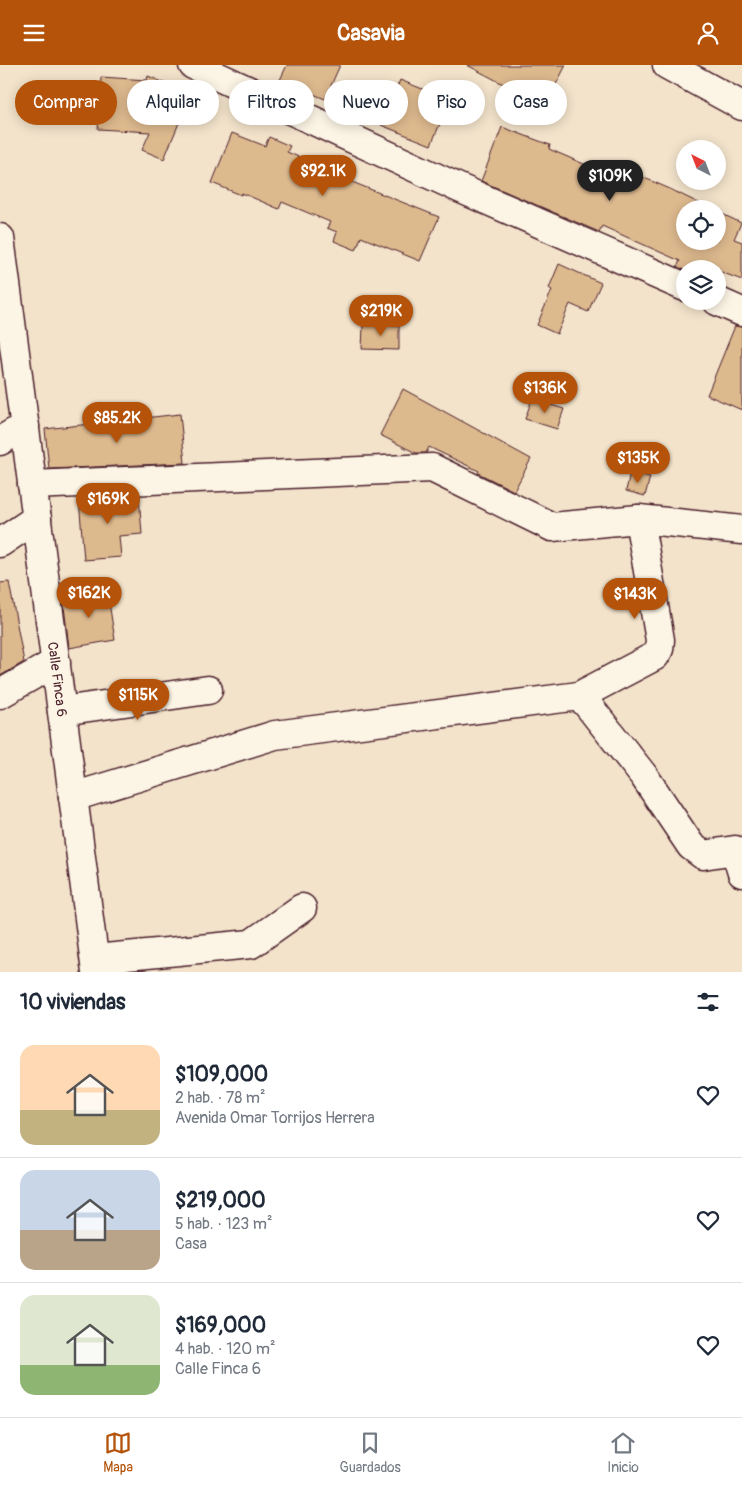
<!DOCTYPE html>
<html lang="es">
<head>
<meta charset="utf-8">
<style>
  :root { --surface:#fff; --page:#f2f2f3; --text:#1f2937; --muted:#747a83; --line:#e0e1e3; --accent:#b45309 }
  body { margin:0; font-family:Pangolin,sans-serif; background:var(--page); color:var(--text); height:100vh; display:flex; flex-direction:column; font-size:19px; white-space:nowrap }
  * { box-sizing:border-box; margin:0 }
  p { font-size:16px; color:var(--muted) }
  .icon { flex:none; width:28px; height:28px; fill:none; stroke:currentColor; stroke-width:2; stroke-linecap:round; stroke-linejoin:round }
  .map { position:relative; height:907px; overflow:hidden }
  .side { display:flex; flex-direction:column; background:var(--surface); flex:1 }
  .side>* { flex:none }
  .banner { position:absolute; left:15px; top:15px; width:712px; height:45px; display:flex; gap:10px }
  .needle { width:32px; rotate:318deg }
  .controls { position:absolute; left:676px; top:75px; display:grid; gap:10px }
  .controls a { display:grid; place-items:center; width:50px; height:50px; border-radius:50%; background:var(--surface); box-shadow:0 2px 12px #0003; font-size:25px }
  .price { position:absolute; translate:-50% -42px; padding:0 11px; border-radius:18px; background:var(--accent); color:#fff; font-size:16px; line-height:32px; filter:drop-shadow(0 1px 2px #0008) }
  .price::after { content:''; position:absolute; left:50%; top:30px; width:15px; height:11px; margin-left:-8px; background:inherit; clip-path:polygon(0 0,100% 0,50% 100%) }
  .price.selected { background:#222; color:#fff }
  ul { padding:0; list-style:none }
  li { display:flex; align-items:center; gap:15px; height:125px; padding:0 20px }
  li+li { border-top:1px solid var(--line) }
  li span { display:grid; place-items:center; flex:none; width:140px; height:100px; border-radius:15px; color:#555 }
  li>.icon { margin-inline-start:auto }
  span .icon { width:60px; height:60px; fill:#fffc; stroke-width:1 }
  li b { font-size:21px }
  h2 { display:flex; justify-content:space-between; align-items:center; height:60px; padding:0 20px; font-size:21px }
  .pill { padding:0 18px; border-radius:22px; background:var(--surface); box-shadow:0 2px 12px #0003; font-size:18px; line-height:45px }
  .pill.selected { background:var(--accent); color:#fff }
  header { display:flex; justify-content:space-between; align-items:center; height:65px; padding:0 20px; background:var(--accent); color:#fff; font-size:22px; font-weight:700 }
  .menu { display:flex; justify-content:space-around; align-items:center; height:70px; border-top:1px solid var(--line); background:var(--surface); font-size:14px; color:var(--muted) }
  .menu a { display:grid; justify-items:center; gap:2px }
  .menu .selected { color:var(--accent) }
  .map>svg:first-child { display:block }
</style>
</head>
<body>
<header><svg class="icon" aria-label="menu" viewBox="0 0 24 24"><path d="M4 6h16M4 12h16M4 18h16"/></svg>Casavia<svg class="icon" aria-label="person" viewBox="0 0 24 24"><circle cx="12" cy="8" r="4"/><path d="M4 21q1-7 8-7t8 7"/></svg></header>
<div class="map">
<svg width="742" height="907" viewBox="0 0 742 907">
  <rect width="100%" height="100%" fill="#f3e3cb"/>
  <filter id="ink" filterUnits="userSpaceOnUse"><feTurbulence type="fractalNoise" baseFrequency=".02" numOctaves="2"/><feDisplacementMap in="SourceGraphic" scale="10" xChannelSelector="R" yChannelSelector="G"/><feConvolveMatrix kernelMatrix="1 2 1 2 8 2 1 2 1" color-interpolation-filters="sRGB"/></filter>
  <g filter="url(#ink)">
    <!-- building -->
    <g fill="#ddb98e" stroke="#4a1f2b">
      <polygon points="287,0 340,0 325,34 280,15"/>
      <polygon points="467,0 566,0 547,37 510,19 509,22"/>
      <polygon points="148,11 191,29 164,94 142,85 150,67 98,64 101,12 147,15"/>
      <polygon points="400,15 450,35 431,80 381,60"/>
      <polygon points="502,62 550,80 549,84 607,109 612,99 670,124 711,144 685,144 685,176 718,176 718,147 741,158 734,174 742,177 742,215 718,206 718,208 718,204 685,205 677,202 680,196 602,161 599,167 481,116"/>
      <polygon points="232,68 265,81 269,72 290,81 287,87 301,93 300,96 439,152 420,196 361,172 356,185 334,176 337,167 327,163 330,157 282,137 279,144 242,128 241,130 212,118"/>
      <polygon points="559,199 601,218 588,247 570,239 557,269 537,260 552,225 549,223"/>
      <polygon points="363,260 399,260 399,285 362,284"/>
      <polygon points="735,261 742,262 742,345 707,330"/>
      <polygon points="403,324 531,394 514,426 478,408 479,406 429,382 426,388 416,388 380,370"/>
      <polygon points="532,334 564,344 557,364 525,354"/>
      <polygon points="180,349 185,398 49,404 45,364"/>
      <polygon points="630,407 650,412 645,431 626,426"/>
      <polygon points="139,431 142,469 119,471 121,492 84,495 79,434"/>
      <polygon points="9,517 24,597 0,611 0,518"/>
      <polygon points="107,525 115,575 69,583 63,533"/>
    </g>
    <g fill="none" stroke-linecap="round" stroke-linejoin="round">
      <defs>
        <g id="minor">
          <polyline points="193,0 459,123 685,222"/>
          <polyline points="667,0 742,41"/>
          <path id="s1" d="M0 173 96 907"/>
          <polyline points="717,236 742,247"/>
          <polyline points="0,376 25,361"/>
          <polyline points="32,420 432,403 552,462 639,454 742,465"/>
          <polyline points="0,478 37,453"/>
          <polyline points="0,629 56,597"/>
          <polyline points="579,631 655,591 659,584 660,575 639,454"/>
          <polyline points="62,646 208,625"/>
          <polyline points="73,732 275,670 579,631 587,639 644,711 691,781 703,790 735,785 742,808"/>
          <polyline points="95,894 251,879 302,843"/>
        </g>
      </defs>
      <!-- minor casing -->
      <use href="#minor" stroke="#4a1f2b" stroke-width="31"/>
      <!-- minor -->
      <use href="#minor" stroke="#fcf5e5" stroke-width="28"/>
    </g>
  </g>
  <g text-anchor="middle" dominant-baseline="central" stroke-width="4" stroke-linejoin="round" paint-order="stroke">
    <!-- street labels -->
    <g font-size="14" fill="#4a1f2b" stroke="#fcf5e5">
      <text stroke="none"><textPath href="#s1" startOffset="445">Calle Finca 6</textPath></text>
    </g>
  </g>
</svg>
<div class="controls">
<a><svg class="needle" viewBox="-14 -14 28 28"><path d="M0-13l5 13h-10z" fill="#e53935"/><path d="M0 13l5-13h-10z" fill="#747a83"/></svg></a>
<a><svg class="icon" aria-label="locate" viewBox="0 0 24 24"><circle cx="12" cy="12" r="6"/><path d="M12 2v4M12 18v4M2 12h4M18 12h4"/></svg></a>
<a><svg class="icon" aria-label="layers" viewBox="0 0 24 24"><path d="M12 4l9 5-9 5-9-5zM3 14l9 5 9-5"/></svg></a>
</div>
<b class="price" style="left:323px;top:132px">$92.1K</b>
<b class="price selected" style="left:610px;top:137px">$109K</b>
<b class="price" style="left:381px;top:272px">$219K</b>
<b class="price" style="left:545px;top:349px">$136K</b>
<b class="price" style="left:117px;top:379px">$85.2K</b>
<b class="price" style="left:638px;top:419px">$135K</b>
<b class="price" style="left:108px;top:460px">$169K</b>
<b class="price" style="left:89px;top:554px">$162K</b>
<b class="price" style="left:635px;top:555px">$143K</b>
<b class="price" style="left:138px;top:656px">$115K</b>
<div class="banner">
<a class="pill selected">Comprar</a>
<a class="pill">Alquilar</a>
<a class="pill">Filtros</a>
<a class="pill">Nuevo</a>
<a class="pill">Piso</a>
<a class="pill">Casa</a>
</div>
</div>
<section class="side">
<h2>10 viviendas<svg class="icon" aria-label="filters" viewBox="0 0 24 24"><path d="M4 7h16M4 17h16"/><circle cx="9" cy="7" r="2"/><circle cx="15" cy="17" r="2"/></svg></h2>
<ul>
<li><span style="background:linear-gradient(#ffd9b3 65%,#c2b280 0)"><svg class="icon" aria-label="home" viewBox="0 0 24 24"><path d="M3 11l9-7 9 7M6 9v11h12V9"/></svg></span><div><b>$109,000</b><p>2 hab. · 78 m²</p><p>Avenida Omar Torrijos Herrera</p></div><svg class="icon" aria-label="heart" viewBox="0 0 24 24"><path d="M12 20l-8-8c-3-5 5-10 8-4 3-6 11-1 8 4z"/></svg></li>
<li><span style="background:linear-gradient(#c9d6e8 60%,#b9a48a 0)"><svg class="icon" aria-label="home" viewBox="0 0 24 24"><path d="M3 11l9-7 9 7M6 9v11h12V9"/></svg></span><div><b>$219,000</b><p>5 hab. · 123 m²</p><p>Casa</p></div><svg class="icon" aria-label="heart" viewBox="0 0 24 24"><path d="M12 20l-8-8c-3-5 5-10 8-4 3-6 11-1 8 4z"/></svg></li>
<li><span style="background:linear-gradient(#dfe7d0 70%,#8fb573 0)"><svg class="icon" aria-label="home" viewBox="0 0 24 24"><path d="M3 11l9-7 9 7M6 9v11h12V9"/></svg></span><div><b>$169,000</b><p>4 hab. · 120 m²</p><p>Calle Finca 6</p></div><svg class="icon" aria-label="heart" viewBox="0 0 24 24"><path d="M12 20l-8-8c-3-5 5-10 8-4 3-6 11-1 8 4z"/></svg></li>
</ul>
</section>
<nav class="menu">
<a class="selected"><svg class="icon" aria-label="map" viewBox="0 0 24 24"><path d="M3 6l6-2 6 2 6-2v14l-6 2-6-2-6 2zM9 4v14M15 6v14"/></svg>Mapa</a>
<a><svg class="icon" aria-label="saved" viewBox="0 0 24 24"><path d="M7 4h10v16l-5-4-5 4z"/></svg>Guardados</a>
<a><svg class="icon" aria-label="home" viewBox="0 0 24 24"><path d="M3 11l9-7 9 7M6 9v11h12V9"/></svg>Inicio</a>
</nav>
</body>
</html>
